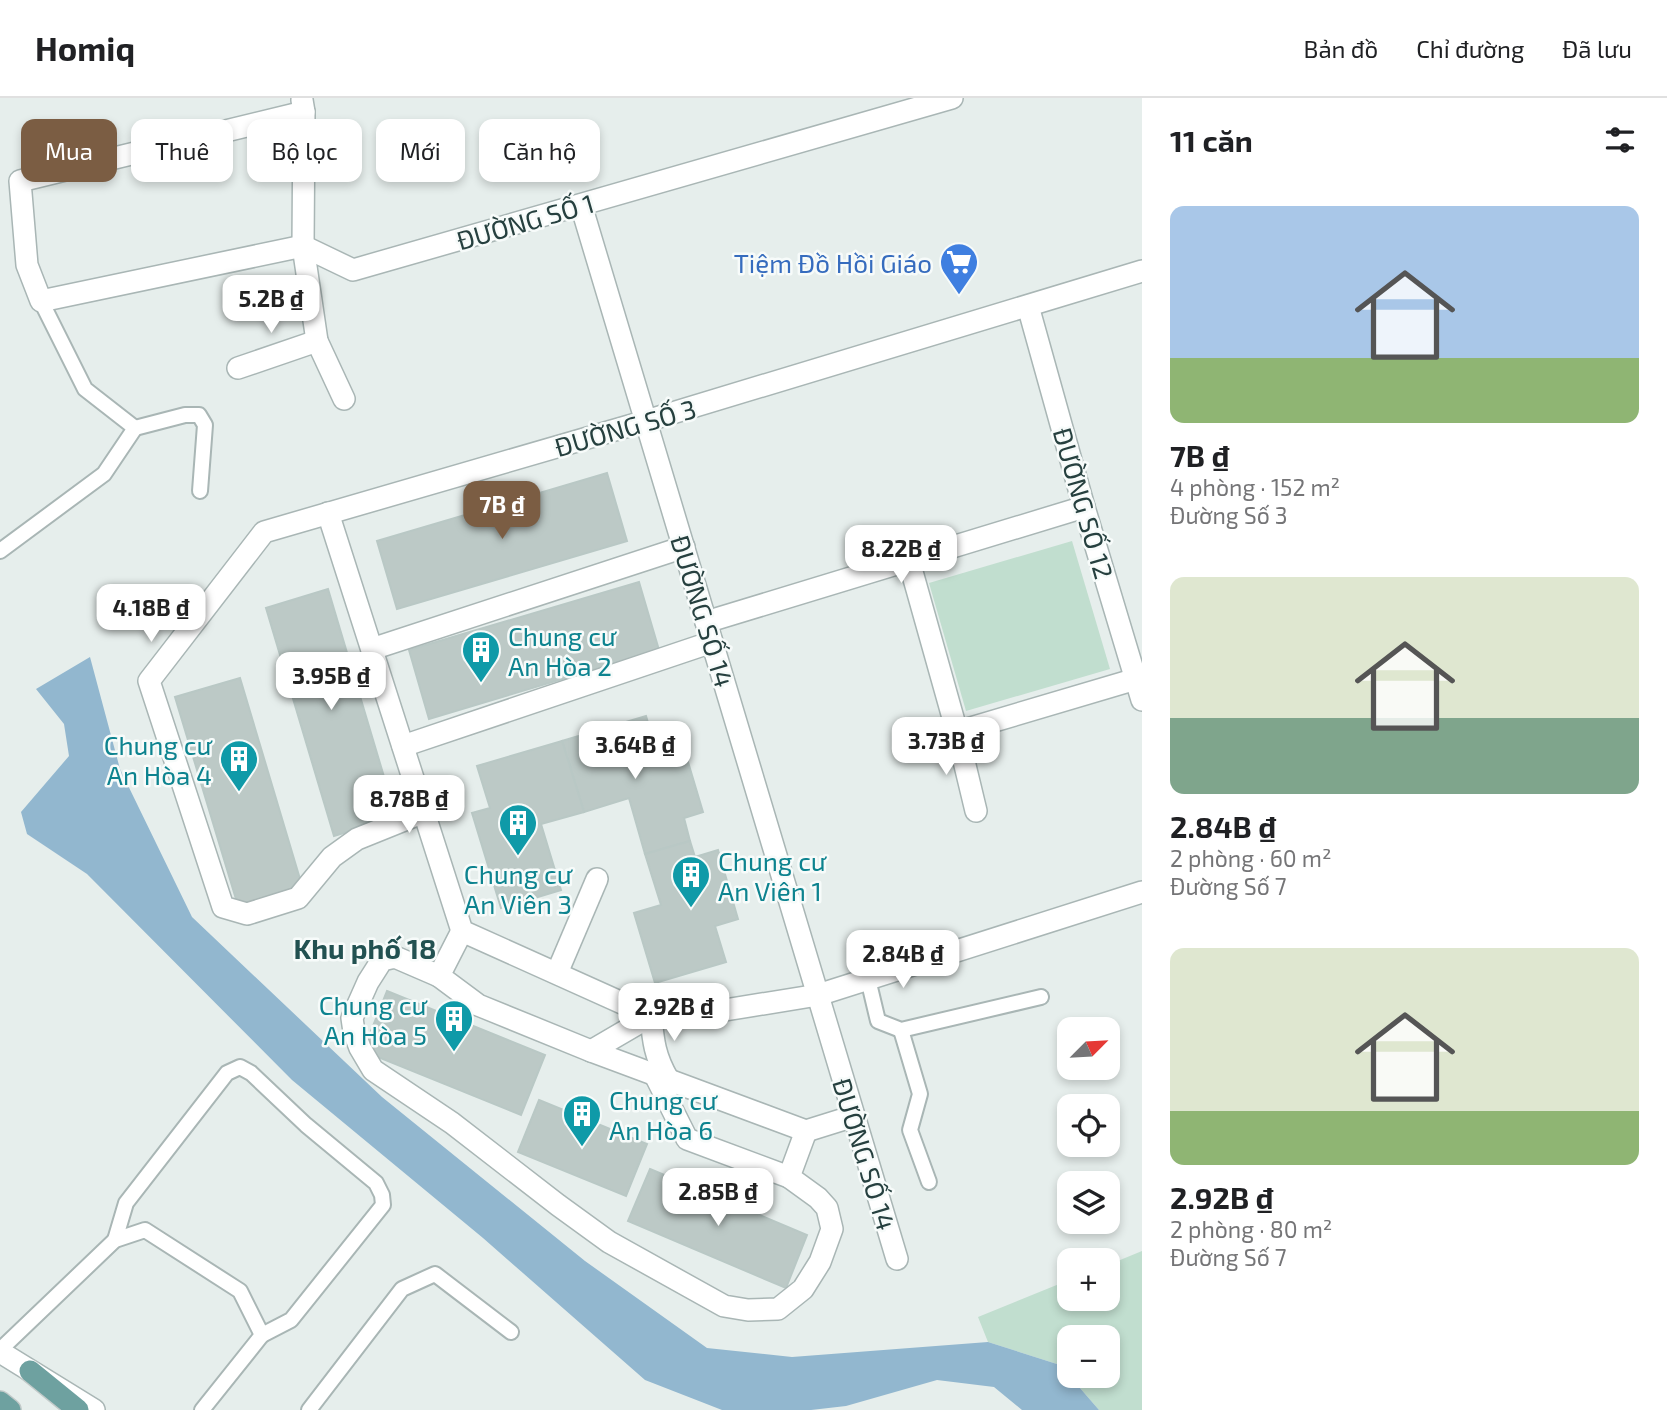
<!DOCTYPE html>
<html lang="vi">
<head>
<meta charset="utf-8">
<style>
  :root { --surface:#fff; --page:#f6f6f6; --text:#202124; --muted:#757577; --line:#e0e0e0; --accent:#7b5d43 }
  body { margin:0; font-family:"Exo 2",sans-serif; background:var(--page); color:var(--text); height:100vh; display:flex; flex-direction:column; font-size:26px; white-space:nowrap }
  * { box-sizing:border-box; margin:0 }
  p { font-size:23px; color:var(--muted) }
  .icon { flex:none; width:38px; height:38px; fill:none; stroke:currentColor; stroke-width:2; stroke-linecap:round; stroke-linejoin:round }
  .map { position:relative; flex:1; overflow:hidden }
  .panel { display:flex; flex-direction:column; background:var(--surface); width:525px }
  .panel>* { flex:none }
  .top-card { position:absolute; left:21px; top:21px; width:665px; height:63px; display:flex; gap:14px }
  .needle { width:46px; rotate:66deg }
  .buttons { position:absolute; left:1057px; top:919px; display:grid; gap:14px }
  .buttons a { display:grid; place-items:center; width:63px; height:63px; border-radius:14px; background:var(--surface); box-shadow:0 4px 10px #0003; font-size:35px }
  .price { position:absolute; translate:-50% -60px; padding:0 16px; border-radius:14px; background:#fff; color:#222; font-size:23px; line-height:46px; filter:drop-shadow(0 2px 4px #0008) }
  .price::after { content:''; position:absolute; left:50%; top:42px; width:21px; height:16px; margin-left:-10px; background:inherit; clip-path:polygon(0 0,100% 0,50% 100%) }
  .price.current { background:var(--accent); color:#fff }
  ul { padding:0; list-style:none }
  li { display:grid; align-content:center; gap:14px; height:371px; padding:0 28px }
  li span { display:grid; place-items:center; height:217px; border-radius:14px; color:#555 }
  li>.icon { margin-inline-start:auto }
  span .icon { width:126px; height:126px; fill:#fffc; stroke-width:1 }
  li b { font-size:30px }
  h2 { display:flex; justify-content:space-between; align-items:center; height:84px; padding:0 28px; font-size:30px }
  .tag { padding:0 24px; border-radius:14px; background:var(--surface); box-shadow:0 4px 10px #0003; font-size:24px; line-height:63px }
  .tag.current { background:var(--accent); color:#fff }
  header { display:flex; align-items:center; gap:42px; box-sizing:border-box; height:98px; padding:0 35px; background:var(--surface); border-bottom:2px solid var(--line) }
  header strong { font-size:33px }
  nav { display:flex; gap:38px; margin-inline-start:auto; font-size:24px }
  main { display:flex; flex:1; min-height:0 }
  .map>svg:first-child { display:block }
</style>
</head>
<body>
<header>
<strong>Homiq</strong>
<nav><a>Bản đồ</a><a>Chỉ đường</a><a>Đã lưu</a></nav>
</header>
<main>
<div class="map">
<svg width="1142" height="1312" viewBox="0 0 1142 1312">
  <rect width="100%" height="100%" fill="#e6eeec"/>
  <!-- green -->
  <g fill="#c1decf" fill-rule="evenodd">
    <polygon points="1072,443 1110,571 966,613 929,485"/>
    <path d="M1142 1153V1312H1099L1060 1267 988 1244 978 1219 1069 1182V1200H1108V1167ZM1069 1239H1108V1278H1069Z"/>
  </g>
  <!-- water -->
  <polygon fill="#92b7cf" points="90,559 120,671 192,819 382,999 585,1163 707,1250 792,1259 988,1244 1060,1267 1099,1312 1022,1312 994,1289 937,1282 846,1308 811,1312 722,1312 645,1282 483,1140 292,982 87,776 27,736 21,714 69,658 64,626 36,591"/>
  <!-- building -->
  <g fill="#bcc9c6" stroke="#b9c8c5" stroke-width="2">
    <polygon points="607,375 627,443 397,511 377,443"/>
    <polygon points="639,484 659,552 429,621 409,552"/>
    <polygon points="328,491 396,719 334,738 266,510"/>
    <polygon points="240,580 303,791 239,811 175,599"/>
    <polygon points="646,618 659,662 685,654 703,714 684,720 690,743 645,756 629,700 584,714 562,643"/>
    <polygon points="562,643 584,714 541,726 561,792 501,810 472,715 490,710 477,668"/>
    <polygon points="690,743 695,759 718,752 738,821 715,828 726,864 655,885 634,815 661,807 645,756"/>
    <polygon points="387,893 545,957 521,1017 363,953"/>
    <polygon points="539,1002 647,1046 626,1098 518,1054"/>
    <polygon points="650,1071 807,1137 786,1190 628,1123"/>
  </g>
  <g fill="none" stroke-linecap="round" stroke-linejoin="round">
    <defs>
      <g id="service">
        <polyline points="41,203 85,291 135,330"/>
        <polyline points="135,330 185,317 199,317 205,327 200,393"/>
        <polyline points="0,453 104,376 135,330"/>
        <polyline points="868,881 878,923 901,932 1041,899"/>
        <polyline points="901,932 920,996 910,1032 929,1084"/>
        <polyline points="115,1142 126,1105 227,975 240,969 251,975 306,1027 376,1085 382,1097 383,1107 291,1222 262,1237"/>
        <polyline points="0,1252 115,1142 145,1132 240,1193 262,1237 202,1312"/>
        <polyline points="309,1312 402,1191 435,1176 511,1234"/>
      </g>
      <g id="minor">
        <polyline points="302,2 304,14 303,148 317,243 344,301"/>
        <polyline points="581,107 897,1161"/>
        <polyline points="303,148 41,203 27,167 20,83 304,14"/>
        <polyline points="303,148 353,172 952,0"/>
        <polyline points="1028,208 1084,409 1142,602"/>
        <polyline points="238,270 317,243"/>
        <polyline points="328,415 462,833 651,918 694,917 818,897 1142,794"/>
        <polyline points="909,463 957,634 976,713"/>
        <polyline points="706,524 1084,409"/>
        <polyline points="372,551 684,449"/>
        <polyline points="957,634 1136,581"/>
        <polyline points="403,648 712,544"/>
        <polyline points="424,714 357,741 332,759 298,800 247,816 223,809 149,583 264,434 646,323 1142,173"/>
        <polyline points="462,833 439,878 478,907 591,953 806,1033 854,1018"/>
        <polyline points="557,875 597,781"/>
        <polyline points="439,878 395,859 382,862 368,884 352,920 354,934 360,950 373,972 452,1025 558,1107 609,1144 724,1208 748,1212 778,1211 803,1191 820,1164 832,1131 827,1110 818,1100 789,1079 806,1033"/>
        <path d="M651 918C653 943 655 959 668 981"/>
        <polyline points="591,953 651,918"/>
        <polyline points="655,977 687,1041 789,1079"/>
      </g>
      <polyline id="tertiary" points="0,1254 94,1312"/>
      <g id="primary">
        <polyline points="30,1273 78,1312"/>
        <polyline points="0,1304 10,1312"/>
      </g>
    </defs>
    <!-- service casing -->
    <use href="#service" stroke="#a9b6b5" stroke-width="18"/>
    <!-- minor casing -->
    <use href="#minor" stroke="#a9b6b5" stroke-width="24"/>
    <!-- tertiary casing -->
    <use href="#tertiary" stroke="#a9b6b5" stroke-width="24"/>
    <!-- primary casing -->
    <use href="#primary" stroke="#c2cac9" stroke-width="24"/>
    <!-- service -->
    <use href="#service" stroke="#fff" stroke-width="14"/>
    <!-- minor -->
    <use href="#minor" stroke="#fff" stroke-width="21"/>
    <!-- tertiary -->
    <use href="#tertiary" stroke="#fff" stroke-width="21"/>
    <!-- primary -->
    <use href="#primary" stroke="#6ea1a0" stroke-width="21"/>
  </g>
  <!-- icons -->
  <defs>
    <symbol id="supermarket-pin" viewBox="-11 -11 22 30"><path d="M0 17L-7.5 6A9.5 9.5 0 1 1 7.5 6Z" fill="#3f7fe0" stroke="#f7fbfa"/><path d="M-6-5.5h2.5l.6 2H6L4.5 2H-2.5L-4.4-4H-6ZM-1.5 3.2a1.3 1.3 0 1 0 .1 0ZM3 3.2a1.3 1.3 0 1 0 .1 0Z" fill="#fff"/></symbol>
    <symbol id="building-pin" viewBox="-11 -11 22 30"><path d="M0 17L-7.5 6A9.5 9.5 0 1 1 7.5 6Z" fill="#0f9aa8" stroke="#f7fbfa"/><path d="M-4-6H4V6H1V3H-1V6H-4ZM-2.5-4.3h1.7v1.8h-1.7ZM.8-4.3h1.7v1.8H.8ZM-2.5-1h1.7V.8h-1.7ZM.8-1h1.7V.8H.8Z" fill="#fff"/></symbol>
  </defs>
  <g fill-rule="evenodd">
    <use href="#supermarket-pin" x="937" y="142" width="44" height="60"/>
    <use href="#building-pin" x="459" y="530" width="44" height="60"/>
    <use href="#building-pin" x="217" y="639" width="44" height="60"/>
    <use href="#building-pin" x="496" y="703" width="44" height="60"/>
    <use href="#building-pin" x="669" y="755" width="44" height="60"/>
    <use href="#building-pin" x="432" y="899" width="44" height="60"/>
    <use href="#building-pin" x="560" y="994" width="44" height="60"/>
  </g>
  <g text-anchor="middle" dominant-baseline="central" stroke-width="5" stroke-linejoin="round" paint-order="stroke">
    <!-- street labels -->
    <g font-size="26" fill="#26403f" stroke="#f7fbfa">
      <text transform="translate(525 123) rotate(-16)">ĐƯỜNG SỐ 1</text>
      <text transform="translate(625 329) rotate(-16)">ĐƯỜNG SỐ 3</text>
      <text transform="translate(1084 405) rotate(74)">ĐƯỜNG SỐ 12</text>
      <text transform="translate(703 513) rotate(73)">ĐƯỜNG SỐ 14</text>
      <text transform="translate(865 1056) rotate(73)">ĐƯỜNG SỐ 14</text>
    </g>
    <!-- shop labels -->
    <g font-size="26" fill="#366cbe" stroke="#f7fbfa" text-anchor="end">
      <text x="932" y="164">Tiệm Đồ Hồi Giáo</text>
    </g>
    <!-- culture labels -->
    <g font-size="26" fill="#0d838f" stroke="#f7fbfa" text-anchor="start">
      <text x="508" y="537">Chung cư<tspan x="508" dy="30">An Hòa 2</tspan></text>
      <text x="212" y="646" text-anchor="end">Chung cư<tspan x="212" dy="30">An Hòa 4</tspan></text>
      <text x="718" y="762">Chung cư<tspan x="718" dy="30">An Viên 1</tspan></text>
      <text x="518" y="775" text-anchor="middle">Chung cư<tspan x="518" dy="30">An Viên 3</tspan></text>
      <text x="427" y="906" text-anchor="end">Chung cư<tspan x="427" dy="30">An Hòa 5</tspan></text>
      <text x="609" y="1001">Chung cư<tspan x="609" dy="30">An Hòa 6</tspan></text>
    </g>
    <!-- neighbourhood labels -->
    <g font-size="28" font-weight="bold" fill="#225151" stroke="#f7fbfa">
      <text x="365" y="850">Khu phố 18</text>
    </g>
  </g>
</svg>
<div class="buttons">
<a><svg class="needle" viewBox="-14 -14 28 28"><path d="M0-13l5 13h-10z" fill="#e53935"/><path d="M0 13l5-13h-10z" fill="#757577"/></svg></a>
<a><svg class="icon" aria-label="locate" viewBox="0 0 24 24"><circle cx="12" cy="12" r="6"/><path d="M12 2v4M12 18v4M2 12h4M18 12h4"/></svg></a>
<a><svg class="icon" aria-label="layers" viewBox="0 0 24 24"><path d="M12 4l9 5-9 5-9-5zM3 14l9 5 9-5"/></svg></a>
<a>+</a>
<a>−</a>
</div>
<b class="price" style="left:271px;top:237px">5.2B ₫</b>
<b class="price current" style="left:502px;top:443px">7B ₫</b>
<b class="price" style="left:901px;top:487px">8.22B ₫</b>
<b class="price" style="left:151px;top:546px">4.18B ₫</b>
<b class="price" style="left:331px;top:614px">3.95B ₫</b>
<b class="price" style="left:946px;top:679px">3.73B ₫</b>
<b class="price" style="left:635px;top:683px">3.64B ₫</b>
<b class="price" style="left:409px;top:737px">8.78B ₫</b>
<b class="price" style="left:903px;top:892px">2.84B ₫</b>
<b class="price" style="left:674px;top:945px">2.92B ₫</b>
<b class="price" style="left:718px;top:1130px">2.85B ₫</b>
<div class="top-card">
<a class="tag current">Mua</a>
<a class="tag">Thuê</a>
<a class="tag">Bộ lọc</a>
<a class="tag">Mới</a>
<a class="tag">Căn hộ</a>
</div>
</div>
<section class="panel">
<h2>11 căn<svg class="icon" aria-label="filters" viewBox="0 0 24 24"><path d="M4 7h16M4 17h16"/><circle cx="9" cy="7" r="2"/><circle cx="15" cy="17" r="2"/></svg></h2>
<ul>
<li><span style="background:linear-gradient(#a9c7e8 70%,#8fb573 0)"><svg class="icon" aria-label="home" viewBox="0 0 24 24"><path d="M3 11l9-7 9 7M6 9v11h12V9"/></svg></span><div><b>7B ₫</b><p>4 phòng · 152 m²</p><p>Đường Số 3</p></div></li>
<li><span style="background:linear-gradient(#dfe7d0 65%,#7fa58c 0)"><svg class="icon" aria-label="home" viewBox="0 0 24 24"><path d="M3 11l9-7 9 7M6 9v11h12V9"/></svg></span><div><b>2.84B ₫</b><p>2 phòng · 60 m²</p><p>Đường Số 7</p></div></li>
<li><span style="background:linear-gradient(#dfe7d0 75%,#8fb573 0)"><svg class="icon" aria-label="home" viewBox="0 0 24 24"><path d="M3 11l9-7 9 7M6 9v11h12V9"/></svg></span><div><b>2.92B ₫</b><p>2 phòng · 80 m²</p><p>Đường Số 7</p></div></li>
</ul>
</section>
</main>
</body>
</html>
